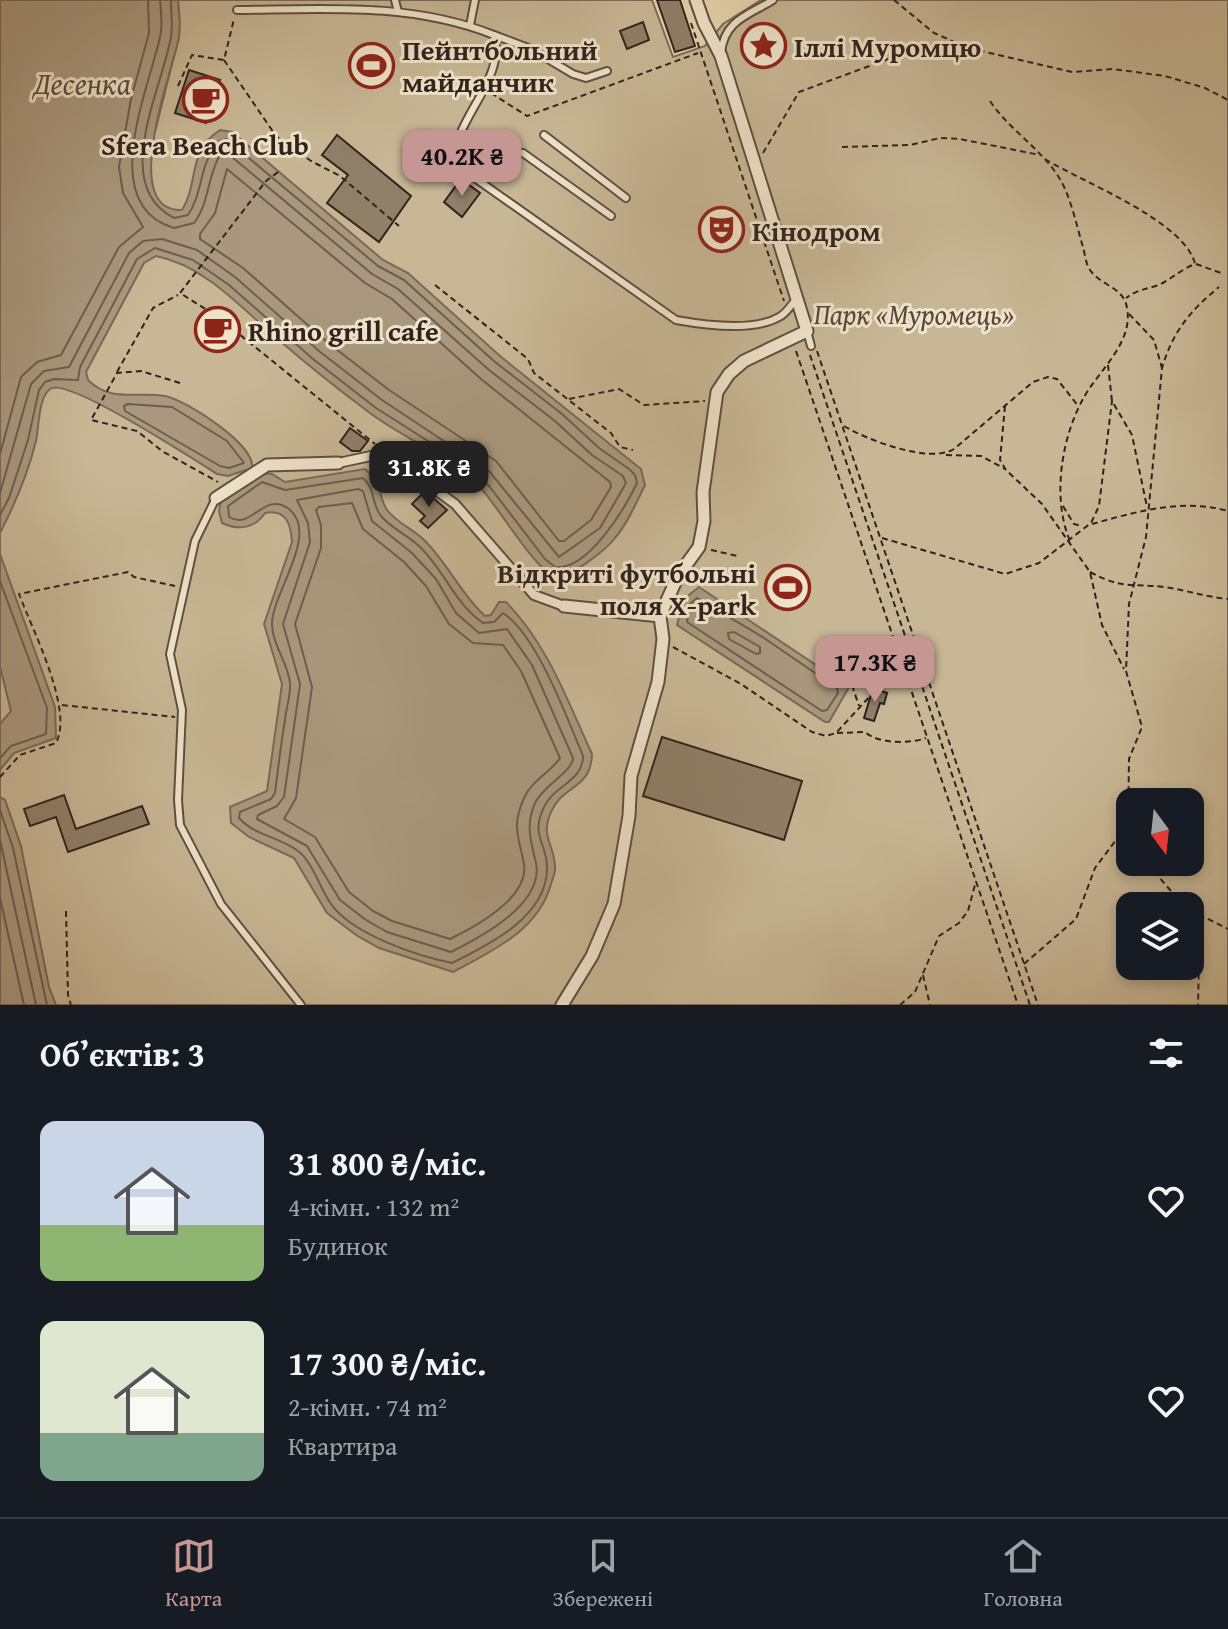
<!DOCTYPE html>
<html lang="uk">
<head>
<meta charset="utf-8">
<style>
  :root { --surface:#171b24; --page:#242831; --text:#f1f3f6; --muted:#9ea1a6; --line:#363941; --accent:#c59692 }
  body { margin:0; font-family:"Gentium Book Plus",serif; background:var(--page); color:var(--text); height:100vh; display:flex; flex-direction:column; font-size:30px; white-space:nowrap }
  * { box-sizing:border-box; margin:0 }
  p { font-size:26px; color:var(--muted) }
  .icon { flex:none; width:44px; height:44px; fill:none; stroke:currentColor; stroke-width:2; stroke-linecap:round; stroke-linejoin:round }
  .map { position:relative; height:1005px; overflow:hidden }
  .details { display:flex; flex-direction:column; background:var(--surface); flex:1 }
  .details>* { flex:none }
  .needle { width:52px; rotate:165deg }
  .fabs { position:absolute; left:1116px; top:788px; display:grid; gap:16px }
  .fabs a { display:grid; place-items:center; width:88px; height:88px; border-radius:16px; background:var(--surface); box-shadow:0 4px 12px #0003; font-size:40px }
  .price { position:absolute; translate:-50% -68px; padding:0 18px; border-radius:16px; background:var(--accent); color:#111; font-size:26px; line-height:52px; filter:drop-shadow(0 2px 4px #0008) }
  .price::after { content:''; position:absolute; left:50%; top:48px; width:24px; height:18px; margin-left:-12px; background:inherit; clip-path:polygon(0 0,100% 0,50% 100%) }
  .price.current { background:#222; color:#fff }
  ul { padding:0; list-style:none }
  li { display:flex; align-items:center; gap:24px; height:200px; padding:0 40px }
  li span { display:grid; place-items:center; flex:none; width:224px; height:160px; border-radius:16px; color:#555 }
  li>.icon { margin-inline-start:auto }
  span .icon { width:96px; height:96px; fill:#fffc; stroke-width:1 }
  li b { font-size:34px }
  h2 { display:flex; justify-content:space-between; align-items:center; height:96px; padding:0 40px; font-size:34px }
  .menu { display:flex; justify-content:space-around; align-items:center; height:112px; border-top:2px solid var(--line); background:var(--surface); font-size:22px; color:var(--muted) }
  .menu a { display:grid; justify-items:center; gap:4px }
  .menu .current { color:var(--accent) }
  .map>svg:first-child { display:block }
</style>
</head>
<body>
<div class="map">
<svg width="1228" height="1005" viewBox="0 0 1228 1005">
  <rect width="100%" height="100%" fill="#e7d5ae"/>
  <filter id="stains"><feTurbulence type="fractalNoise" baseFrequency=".0025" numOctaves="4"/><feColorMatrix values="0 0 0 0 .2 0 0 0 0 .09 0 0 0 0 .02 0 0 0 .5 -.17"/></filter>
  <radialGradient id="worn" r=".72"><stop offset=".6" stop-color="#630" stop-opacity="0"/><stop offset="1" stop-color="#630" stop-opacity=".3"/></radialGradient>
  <!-- green -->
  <path fill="#c8b795" stroke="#7c6d59" stroke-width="2" fill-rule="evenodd" d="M178 0H652L673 57 705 46 723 24 761 0H1228V1005H20L0 969V386L156 128 179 36ZM1130 802H1190V862H1130ZM1130 906H1190V966H1130Z"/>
  <!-- water -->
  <g fill="#a9987d" stroke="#796957" stroke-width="2">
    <path d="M0 0H178C179 12 181 25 179 37 174 67 117 212 182 210 199 183 187 151 220 130L232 132 383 260 408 273 500 356 641 469 645 485C636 503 628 523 615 538 606 550 569 579 555 576 534 570 496 502 477 484 447 455 403 438 370 413 339 390 309 366 280 341 242 309 206 266 156 256L144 263 86 372 88 380C111 403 136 391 165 396 186 400 256 445 252 468L228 476 217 474C195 460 66 376 50 389 38 398 39 428 36 441 28 473 15 504 0 533Z"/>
    <path d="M365 469C387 488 376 496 388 511 399 525 416 530 427 543 449 566 462 595 485 616L491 615 499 602H506C548 645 567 700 592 754 591 790 563 784 551 812 540 836 554 844 555 866 556 871 553 878 551 884 539 930 492 951 453 972L379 948 356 935 327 913 294 858 249 837 231 823 230 807 267 791 282 684 264 624 292 542C291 524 286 509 265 513 255 528 239 531 222 523L219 511 221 500 261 473 272 474 285 482Z"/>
    <polygon points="0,554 55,707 56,738 14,753 0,770 0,724 11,711 0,667"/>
    <polygon points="699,587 849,687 829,722 825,722 677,625 684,599"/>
    <polygon points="0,797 5,800 21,846 49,987 56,1005 0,1005"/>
  </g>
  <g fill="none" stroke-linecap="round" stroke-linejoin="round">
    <!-- shore -->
    <g stroke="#6c5e4d" stroke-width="2">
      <polygon points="227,169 365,283 392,299 481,379 610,482 611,487 591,520 564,541 559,541 496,461 389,390 327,342 243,268 200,239 200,234 215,213"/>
      <polygon points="128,404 172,407 227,441 244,463 229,468 220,466 125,411 124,406"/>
      <polyline points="0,454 21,377 37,362 61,355 119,247 143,227 123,193 119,167 131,99 149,33 148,0"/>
      <path d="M363 478C376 489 371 504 381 516 392 529 408 535 420 547 444 570 455 604 483 623L494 622 503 613C537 635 567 718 583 756 583 782 554 785 544 807 530 836 547 843 547 867 548 916 489 945 452 963 417 956 352 934 331 904 320 889 313 862 298 851 280 837 255 836 239 818L240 812 271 799 275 793C278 768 281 744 285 720 286 708 291 695 290 683 288 663 272 644 272 624 272 593 320 534 289 509 264 490 252 531 229 517L228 506 262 482 285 490Z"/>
      <path d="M358 489 363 491 372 521 412 553 436 579 456 613 479 633 507 629 532 665 573 758C573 771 543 786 535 803 525 826 531 841 536 863 544 904 481 937 451 952L387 932 366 920 340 900 307 846 257 819 258 815 277 806 284 797 300 684 283 624 310 542 308 523 297 500Z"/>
      <path d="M0 493 31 384 44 371 69 367 129 253 143 241 162 239 197 250 235 277 319 351 382 400 489 471 559 557 600 528 626 483 623 476 592 455 555 421 489 370 398 289 372 274 226 152 221 153C207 175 210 202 194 223L174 228C96 205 149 89 160 37 163 25 161 12 160 0"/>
      <path d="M352 503 363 529 404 562 426 586 449 624 473 643 503 645 521 671 560 758C553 770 532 780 524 798 511 827 519 837 524 864 529 898 475 927 450 939L392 921 373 911 349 892 315 837 284 819 296 798 312 687 295 624 321 548V525L316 510 319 507Z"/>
      <path d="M0 515 9 498 28 440 39 390 45 382 54 379 78 380 80 367 137 259 155 248 193 260 229 285 313 359 376 408 469 467 489 486 545 559 555 567C588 571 625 508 637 483L635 475 629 469 599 448 562 414 495 362 404 280 378 266 226 139 217 142C199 166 203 193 188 215L174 218C110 186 162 89 171 37 173 25 171 12 171 0"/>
      <polyline points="0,581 47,708 46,734 11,746 0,758"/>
      <polygon points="697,598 764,638 837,688 838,693 827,710 822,711 687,622 690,604"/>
      <polygon points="734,632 760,647 760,653 756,654 729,639 728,633"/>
      <polyline points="0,810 13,848 47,1005"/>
      <polyline points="0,840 36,1005"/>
      <polyline points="0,898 24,1005"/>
    </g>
  </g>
  <!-- building -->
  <g fill="#8f8068" stroke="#30231d" stroke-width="2">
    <polygon points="657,0 680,0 695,46 675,52"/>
    <polygon points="643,22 649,40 627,49 620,31"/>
    <polygon points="189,70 220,80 206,123 175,113"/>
    <polygon points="337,135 411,196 379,242 327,203 348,175 322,155"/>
    <polygon points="461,179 480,193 462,217 444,202"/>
    <polygon points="350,428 368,441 360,451 352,451 340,442"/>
    <polygon points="425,491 447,510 428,528 420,521 425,516 412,504"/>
    <polygon points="873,688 887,693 884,704 880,703 874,721 864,718"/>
    <polygon points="662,737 802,781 784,840 643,796"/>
    <polygon points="64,795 76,829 142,806 149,824 68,852 56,817 30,826 24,809"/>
  </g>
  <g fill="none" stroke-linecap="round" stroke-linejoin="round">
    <defs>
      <g id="service">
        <polyline points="395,0 398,12"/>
        <path d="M237 10C324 9 411 2 494 35 507 81 450 122 455 164L676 320C704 325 753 332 779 317 786 314 792 304 797 298"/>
        <polyline points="470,25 475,0"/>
        <polyline points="494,35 531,49 573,74 586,78 607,71"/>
        <path d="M721 53C724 20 749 15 773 0"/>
        <polyline points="544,135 626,198"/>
        <polyline points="523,153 611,216"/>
        <polyline points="807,331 811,346"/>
        <polyline points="216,498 195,541 170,654 182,710 178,800 180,825 221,904 301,1005"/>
      </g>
      <polyline id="pedestrian" points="338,463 385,453 455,504 534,595 564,606"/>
      <g id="minor">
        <polyline points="216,498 267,465 338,463"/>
        <polyline points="564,606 660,616"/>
        <polyline points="562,1005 592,956 614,904 629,816 631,776 658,682 663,639 660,616 678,576 699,547 704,521 703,492 717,392 729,374 744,361 807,331 721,56 704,23 696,0"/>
      </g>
    </defs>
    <!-- service casing -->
    <use href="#service" stroke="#5e5041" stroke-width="10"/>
    <!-- pedestrian casing -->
    <use href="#pedestrian" stroke="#5e5041" stroke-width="12"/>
    <!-- minor casing -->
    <use href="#minor" stroke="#5e5041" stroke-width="15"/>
    <!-- path -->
    <g stroke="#30231d" stroke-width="2" stroke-dasharray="6 4" stroke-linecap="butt">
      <polyline points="894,0 934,33 968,48 1072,72 1113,69 1165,76 1205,88 1228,100"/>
      <polyline points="691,23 784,301"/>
      <polyline points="224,60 276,136 311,161 340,176 399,226"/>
      <polyline points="178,86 192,55 224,60 234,19"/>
      <polyline points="491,93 527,116 698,53"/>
      <path d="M990 101C1008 128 1037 146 1056 173 1070 192 1076 224 1083 247 1085 254 1086 265 1090 270 1101 286 1124 287 1127 308 1134 343 1097 372 1083 399 1061 439 1052 499 1070 541"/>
      <polyline points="842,147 910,145 940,138 960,139 1040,155"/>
      <polyline points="763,153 799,92 891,58"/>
      <path d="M1045 159C1082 182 1185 221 1195 264 1182 269 1171 279 1159 285 1147 289 1136 290 1126 298"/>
      <polyline points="278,172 266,181 180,293 218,317 375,444"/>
      <polyline points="436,176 446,165"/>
      <polyline points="1196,264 1221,273"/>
      <polyline points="435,285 528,359 534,373 611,433 620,447 633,450"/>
      <polyline points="1129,314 1154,340 1162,368"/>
      <polyline points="796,351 1018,1005"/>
      <polyline points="817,351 1038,1005"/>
      <polyline points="810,355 1030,1005"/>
      <polyline points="1108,365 1112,401 1132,435 1147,507"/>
      <polyline points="117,372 153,308 178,295"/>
      <polyline points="180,383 141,371 117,373 91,420 137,431 162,451 218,482"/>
      <polyline points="569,399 619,389 644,405 705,401"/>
      <polyline points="1005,406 1000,460 1006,470 1042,504 1090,572 1102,625 1124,669"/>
      <path d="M844 426C867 440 930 464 954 449L1033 382 1048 377 1057 379 1079 407"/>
      <polyline points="946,455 981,456 1005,469"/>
      <polyline points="1063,506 1074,524 1082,526"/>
      <path d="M1092 524C1135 512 1183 498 1228 511"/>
      <polyline points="882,538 1005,574 1039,563 1091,523 1099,506 1112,401"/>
      <polyline points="711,550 737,556"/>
      <path d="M1090 572C1124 590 1131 583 1164 587 1186 590 1206 597 1228 599"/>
      <polyline points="673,647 741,684 812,732 826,736 836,733 910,653"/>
      <polyline points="818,663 853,688 859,706"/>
      <polyline points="62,705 175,717"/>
      <path d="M837 733 865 732C878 744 910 744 926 738"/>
      <path d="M0 777 20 755 56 743C74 710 32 629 19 594L128 572 134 577 175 586"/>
      <polyline points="1150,862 1158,876 1184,906"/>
      <polyline points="1190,910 1228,929"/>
      <polyline points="66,911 68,995 71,1005"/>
      <polyline points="1190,935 1199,960 1198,1005"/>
      <path d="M1024 964 1076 919 1095 868 1128 824 1129 759 1142 727 1126 671 1129 604 1146 537 1162 368C1173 331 1190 311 1219 287"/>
      <polyline points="923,975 930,1005"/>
      <polyline points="900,1005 915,992 939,936 959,923 968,911 976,881"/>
    </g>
    <!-- service -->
    <use href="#service" stroke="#efe4ca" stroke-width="6"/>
    <!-- pedestrian -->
    <use href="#pedestrian" stroke="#efe4ca" stroke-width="8"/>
    <!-- minor -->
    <use href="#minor" stroke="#efe4ca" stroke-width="11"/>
  </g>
  <!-- icons -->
  <defs>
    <symbol id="sight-ring" viewBox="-11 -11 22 22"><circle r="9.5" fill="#efe4ca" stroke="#8f2418" stroke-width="1.5"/><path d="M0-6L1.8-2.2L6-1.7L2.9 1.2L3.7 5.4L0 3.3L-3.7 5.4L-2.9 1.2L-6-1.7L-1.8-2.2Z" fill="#8f2418"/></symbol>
    <symbol id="stadium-ring" viewBox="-11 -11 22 22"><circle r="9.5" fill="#efe4ca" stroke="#8f2418" stroke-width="1.5"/><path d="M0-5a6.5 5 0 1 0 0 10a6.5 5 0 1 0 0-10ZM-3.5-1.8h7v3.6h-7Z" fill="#8f2418"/></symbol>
    <symbol id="cafe-ring" viewBox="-11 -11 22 22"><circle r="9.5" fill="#efe4ca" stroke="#8f2418" stroke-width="1.5"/><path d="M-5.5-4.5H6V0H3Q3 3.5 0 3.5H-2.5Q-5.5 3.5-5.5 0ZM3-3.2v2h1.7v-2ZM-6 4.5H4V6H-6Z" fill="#8f2418"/></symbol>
    <symbol id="theatre-ring" viewBox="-11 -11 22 22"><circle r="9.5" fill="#efe4ca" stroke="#8f2418" stroke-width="1.5"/><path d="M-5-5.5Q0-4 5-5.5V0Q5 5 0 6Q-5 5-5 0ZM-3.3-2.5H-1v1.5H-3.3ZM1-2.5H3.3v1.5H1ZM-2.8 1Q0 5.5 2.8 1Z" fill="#8f2418"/></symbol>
  </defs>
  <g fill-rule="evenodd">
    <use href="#sight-ring" x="738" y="20" width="51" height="51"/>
    <use href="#stadium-ring" x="346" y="40" width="51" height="51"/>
    <use href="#cafe-ring" x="180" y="74" width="51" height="51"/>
    <use href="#theatre-ring" x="696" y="204" width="51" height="51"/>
    <use href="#cafe-ring" x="192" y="304" width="51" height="51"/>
    <use href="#stadium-ring" x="762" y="562" width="51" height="51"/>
  </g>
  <g text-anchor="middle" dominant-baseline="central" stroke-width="6" stroke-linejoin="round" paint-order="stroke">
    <!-- poi labels -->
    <g font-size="28" font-weight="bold" fill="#30231d" stroke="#efe4ca" text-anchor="start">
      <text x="794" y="46">Іллі Муромцю</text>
      <text x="402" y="49">Пейнтбольний<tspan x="402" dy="32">майданчик</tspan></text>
      <text x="205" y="144" text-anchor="middle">Sfera Beach Club</text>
      <text x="752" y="230">Кінодром</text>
      <text x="248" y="330">Rhino grill cafe</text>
      <text x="756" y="572" text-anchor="end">Відкриті футбольні<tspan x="756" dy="32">поля X-park</tspan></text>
    </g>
    <!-- park labels -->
    <g font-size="28" font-style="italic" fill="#56483b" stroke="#efe4ca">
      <text x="914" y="313">Парк «Муромець»</text>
    </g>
    <!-- water labels -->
    <g font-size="30" font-style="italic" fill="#5a4c3f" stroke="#efe4ca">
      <text x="82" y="83">Десенка</text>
    </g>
  </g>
  <rect width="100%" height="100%" filter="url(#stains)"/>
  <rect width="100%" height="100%" fill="url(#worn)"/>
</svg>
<div class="fabs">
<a><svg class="needle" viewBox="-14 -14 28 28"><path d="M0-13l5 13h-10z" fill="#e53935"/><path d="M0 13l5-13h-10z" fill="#9ea1a6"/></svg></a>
<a><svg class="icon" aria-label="layers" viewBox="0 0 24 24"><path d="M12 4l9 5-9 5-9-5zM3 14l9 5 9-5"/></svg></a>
</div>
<b class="price" style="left:462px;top:198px">40.2K ₴</b>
<b class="price current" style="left:429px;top:509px">31.8K ₴</b>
<b class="price" style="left:875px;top:704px">17.3K ₴</b>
</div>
<section class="details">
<h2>Об’єктів: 3<svg class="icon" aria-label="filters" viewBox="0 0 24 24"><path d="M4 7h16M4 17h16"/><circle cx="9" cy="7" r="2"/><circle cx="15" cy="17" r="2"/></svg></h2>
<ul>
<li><span style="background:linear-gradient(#c9d6e8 65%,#8fb573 0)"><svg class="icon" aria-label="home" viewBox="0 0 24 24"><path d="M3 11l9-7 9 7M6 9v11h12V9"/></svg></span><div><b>31 800 ₴/міс.</b><p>4-кімн. · 132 m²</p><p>Будинок</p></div><svg class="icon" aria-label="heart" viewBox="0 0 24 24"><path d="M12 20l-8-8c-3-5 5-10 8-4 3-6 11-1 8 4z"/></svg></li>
<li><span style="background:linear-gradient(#dfe7d0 70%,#7fa58c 0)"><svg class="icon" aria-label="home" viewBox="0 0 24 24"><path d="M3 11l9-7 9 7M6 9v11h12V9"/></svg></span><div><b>17 300 ₴/міс.</b><p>2-кімн. · 74 m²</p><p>Квартира</p></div><svg class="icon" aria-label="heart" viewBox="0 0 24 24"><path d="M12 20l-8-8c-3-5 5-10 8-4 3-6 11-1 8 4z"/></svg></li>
</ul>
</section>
<nav class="menu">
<a class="current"><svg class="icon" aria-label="map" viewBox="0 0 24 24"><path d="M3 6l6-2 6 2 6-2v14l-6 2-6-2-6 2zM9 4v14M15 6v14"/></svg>Карта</a>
<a><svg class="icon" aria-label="saved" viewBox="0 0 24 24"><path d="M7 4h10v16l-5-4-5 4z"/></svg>Збережені</a>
<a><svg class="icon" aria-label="home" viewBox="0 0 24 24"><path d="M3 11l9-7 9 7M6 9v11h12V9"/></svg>Головна</a>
</nav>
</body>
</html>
